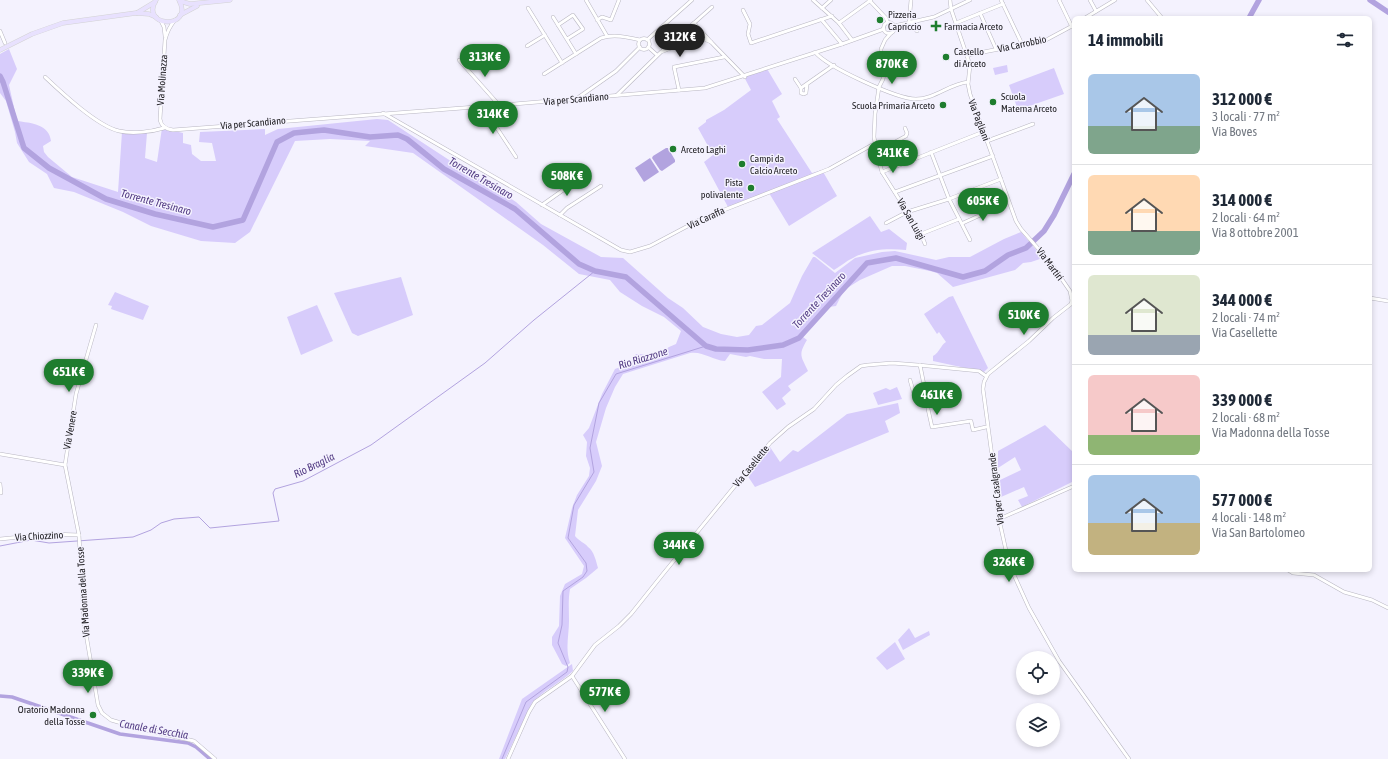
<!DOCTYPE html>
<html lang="it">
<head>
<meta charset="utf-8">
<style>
  :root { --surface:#fff; --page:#f6f6f7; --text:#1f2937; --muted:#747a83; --line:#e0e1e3; --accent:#1e7d2e }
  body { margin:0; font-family:"Asap Condensed",sans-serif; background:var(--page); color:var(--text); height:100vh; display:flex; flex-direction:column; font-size:15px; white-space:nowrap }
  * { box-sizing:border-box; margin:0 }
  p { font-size:13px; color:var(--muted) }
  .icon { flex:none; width:22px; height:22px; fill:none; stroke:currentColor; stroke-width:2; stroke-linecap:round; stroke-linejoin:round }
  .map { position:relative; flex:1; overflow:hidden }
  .panel { position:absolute; left:1072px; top:16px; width:300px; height:556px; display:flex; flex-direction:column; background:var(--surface); border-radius:6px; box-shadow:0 2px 6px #0003 }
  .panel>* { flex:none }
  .fabs { position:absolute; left:1016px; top:651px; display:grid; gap:8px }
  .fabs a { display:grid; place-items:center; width:44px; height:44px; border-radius:50%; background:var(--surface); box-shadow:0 2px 6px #0003; font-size:20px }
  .price { position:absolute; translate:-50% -34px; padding:0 9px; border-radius:14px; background:var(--accent); color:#fff; font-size:13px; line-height:26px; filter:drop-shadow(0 1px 2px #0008) }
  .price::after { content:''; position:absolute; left:50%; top:24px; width:12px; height:9px; margin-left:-6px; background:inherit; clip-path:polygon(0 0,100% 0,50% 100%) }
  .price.current { background:#222; color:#fff }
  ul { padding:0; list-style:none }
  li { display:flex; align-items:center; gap:12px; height:100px; padding:0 16px }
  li+li { border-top:1px solid var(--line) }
  li span { display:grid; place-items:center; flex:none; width:112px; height:80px; border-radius:6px; color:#555 }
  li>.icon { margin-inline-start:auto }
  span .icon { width:48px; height:48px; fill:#fffc; stroke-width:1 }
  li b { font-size:17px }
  h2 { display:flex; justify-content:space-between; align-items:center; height:48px; padding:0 16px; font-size:17px }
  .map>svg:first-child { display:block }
</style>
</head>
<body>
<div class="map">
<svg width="1388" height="759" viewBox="0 0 1388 759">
  <rect width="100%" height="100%" fill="#f4f2fe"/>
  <!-- green -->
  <g fill="#d7ccfb">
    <path d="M9 49 17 69 9 85 17 121C31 123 49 124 51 141L43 146 44 152 48 157 72 177 118 192 122 132 147 133 145 158 157 162 162 128 183 133V143L191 145 192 154 201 161H216L212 143 199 142 200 132 265 129V135L278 129 377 119 388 120 469 173 489 184 516 202 541 224 601 257 623 258 668 298 683 308 703 327 721 334 737 337 749 335 756 326 762 325 790 303 802 276 813 257H815L835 273 855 258 882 252 895 251 936 260 949 257H970L1004 239 1021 232 1043 258 1031 262 1023 263 1015 270 953 287 937 273 930 271 905 266H892L860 280 844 290 836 306 829 307 803 337 807 340C798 355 801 356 808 371L788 386 791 390 782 398 786 404 777 410 762 392 781 377 782 359H764L750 356 746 357 730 354 725 361C712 360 703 351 690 353L623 374 615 387 606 408 596 442 602 466 596 481 578 510 575 536C580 542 584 542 588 547 594 551 596 561 598 568L586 578 570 589C568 600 569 610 569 621 569 635 565 649 570 663L566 666 562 664 552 645V637L559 626 560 596 565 584 582 574 584 566 565 538 572 508 577 495 589 476 590 468 586 456 587 442 583 435 589 428 602 394 615 369 631 363 636 354 658 355 669 347 676 344 681 331 664 317 642 306 620 292 610 280 579 274 543 245 413 153 365 146 370 141 330 139 295 141 250 232 235 243 201 241 151 226 123 212 74 192 54 188 47 174 29 162 17 143 15 132 6 101 0 93V54Z"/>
    <polygon points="1007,65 1008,72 995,75 993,68"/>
    <polygon points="766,67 782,94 772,101 780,117 777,119 812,173 822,170 837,196 789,226 769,193 728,207 704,162 713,155 698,128 706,122 706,120 724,110 751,90 743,75"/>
    <polygon points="1054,68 1064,94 1018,110 1009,85"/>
    <path d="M870 216 881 232 889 229 907 243 906 250C889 248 868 249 853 258 846 261 841 266 834 270L812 253Z"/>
    <polygon points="401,277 413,315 358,336 352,333 334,293"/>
    <polygon points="115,292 149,306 143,320 111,309 112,306 108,305"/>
    <path d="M953 296 988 368 984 372 933 361V356C940 352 940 346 946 342L939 332 937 334 924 314 949 297Z"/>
    <polygon points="317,305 333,341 301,355 287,317"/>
    <polygon points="897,387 902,399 878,405 873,393 886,388 890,390"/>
    <polygon points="898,403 900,413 885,421 889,432 755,487 747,475 770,447 780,462 793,450 798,452 847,414"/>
    <polygon points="1045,425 1074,453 1074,481 1022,507 1018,500 1028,496 1024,487 1001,497 1000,480 1021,470 1015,457 998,468 998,451"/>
    <polygon points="909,628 915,638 929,631 930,635 903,650 898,640"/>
    <polygon points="895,642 905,659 887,670 876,658"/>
    <path d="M572 664 573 671C560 683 544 690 532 703L505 759H499L522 699Z"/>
  </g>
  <!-- water -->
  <g fill="#b2a3df">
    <polygon points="666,148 668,148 675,160 675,162 662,171 660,170 652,158 653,156"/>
    <polygon points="650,158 659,172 644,182 635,168"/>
  </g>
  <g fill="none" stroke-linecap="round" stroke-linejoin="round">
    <!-- stream -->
    <g stroke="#b2a3df" stroke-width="1">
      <polyline points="0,546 31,540 49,543 133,537 151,530 161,523 174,519 199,517 210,528 279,521 273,493 275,489 303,481 371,445 485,363 534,320 595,271"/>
      <polyline points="502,759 526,702 567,672 568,667 558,643 562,625 563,591 583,577 587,571 586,563 568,538 574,505 594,472 590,448 599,403 616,374 706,346"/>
    </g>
    <!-- canal -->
    <polyline stroke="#b2a3df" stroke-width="3.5" points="0,696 12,697 120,734 188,743 196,747 210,759"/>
    <!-- river -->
    <g stroke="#b2a3df" stroke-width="5.5">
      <polyline points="1370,0 1388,12"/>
      <polyline points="1249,18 1259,0"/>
      <polyline points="0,76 3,82 24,148 49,168 106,199 155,214 213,227 243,220 277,142 294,133 324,130 370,137 398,135 407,139 444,169 515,209 579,264 595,271 626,277 706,346 716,349 748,350 783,345 799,338 867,263 896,258 963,277 985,271 1008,255 1026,248 1044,231 1054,215 1074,174"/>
    </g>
    <defs>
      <g id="minor">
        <polyline points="586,0 607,36"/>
        <polyline points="813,0 839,23 852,40"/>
        <polyline points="869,0 886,18 888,23"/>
        <polyline points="950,0 951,9 970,65 968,84 970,94 1016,221 1021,229 1050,262 1070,291 1072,301"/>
        <polyline points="1001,0 1022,44"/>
        <polyline points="1059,0 1072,27"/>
        <polyline points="1090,0 1096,11"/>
        <polyline points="1147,0 1162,18"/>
        <polyline points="528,8 562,63"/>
        <polyline points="822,8 831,0"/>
        <polyline points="743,10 750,24 748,34 751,43 832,16"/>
        <polyline points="980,13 996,49"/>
        <polyline points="553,17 558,25"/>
        <polyline points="1085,18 1115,0"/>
        <polyline points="821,19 842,44"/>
        <path d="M175 20C169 27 167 32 165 40L160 119C161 126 165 129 173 130L489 106 705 88 842 44 884 29"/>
        <polyline points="597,20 602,17 611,20 619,0"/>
        <polyline points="161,21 164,27 165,36"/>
        <polyline points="912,22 914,28 917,31"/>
        <circle cx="889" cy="28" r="5.5"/>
        <polyline points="694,23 712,7"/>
        <polyline points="839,23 871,0"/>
        <polyline points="909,23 911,0"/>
        <polyline points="956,23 1003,4"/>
        <polyline points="894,26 934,17 970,0"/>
        <polyline points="0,31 5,43"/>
        <polyline points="891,33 885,40 881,49 881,56 885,70 883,79 879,87 875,114 874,137 878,158 882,172 921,234 925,244"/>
        <circle cx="644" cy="44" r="5.5"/>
        <polyline points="567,39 583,29 573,15 558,25 576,54"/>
        <polyline points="647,40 692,0"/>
        <polyline points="527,46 545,35"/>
        <polyline points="648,47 657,55"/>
        <polyline points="663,50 694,23 711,42"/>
        <path d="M815 52C827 67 897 99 916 99 935 99 949 84 968 82"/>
        <polyline points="968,55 1046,40 1074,25"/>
        <polyline points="459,60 499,105"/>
        <path d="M544 74 601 38C614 34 627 37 640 40"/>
        <path d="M45 77C61 92 97 126 119 131 132 134 151 132 164 128"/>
        <polyline points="795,79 801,88"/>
        <polyline points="807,84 806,93 804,94 801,93 801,88 834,65"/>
        <polyline points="679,90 674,67 724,57"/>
        <polyline points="617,95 661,52 699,37 711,42 745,77"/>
        <polyline points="579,97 616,71 640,47"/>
        <polyline points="489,106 491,119 516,157"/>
        <polyline points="383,113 621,250 630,252 650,246 701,219 829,169 872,145 895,142 906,136 907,133 905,128"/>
        <polyline points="987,141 1033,124"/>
        <polyline points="931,152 949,199 970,240"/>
        <polyline points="882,172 983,132"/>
        <polyline points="895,192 993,156"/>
        <polyline points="542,205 583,176"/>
        <polyline points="560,215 567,208 601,186"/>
        <polyline points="886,223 907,212 949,199 1001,179"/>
        <polyline points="963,223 996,208"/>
        <polyline points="921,234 959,219"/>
        <polyline points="1370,298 1388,301"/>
        <polyline points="1072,301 1071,304 1053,318 1029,341 988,374 984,382 983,389 992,456 999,519 1009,564 1029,608 1059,661 1129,759"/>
        <polyline points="96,325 76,394 65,465 79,535 84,622 98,705 102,713 111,720 142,729 194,741 215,759"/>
        <polyline points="920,365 928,405 928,409 932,427 971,421 973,430 986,427"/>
        <polyline points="910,380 914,394 926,391"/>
        <polyline points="0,454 65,465"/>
        <polyline points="0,484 1,493"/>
        <polyline points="999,519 1074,486"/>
        <polyline points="0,539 51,534 79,535"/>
        <polyline points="1288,570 1293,573 1314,575 1344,592 1372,600 1388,608"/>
        <polyline points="572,676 625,759"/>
        <polyline points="508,759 529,712 535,702 572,676 595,645 619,626 631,614 663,574 770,443 788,427 814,409 836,385 847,376 861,366 868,365 892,363 918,365 979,371 986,376"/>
      </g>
      <g id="major">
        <path d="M156 0C139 28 195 30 179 0"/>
        <polyline points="180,1 190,4 230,0"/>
        <polyline points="137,13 155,2"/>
        <polyline points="180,15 197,6"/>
        <polyline points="0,50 32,34 63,23 136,13 149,14 156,17"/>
      </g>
    </defs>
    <!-- minor casing -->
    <use href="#minor" stroke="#b9b7c2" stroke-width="4"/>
    <!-- major casing -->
    <use href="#major" stroke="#d3d3d4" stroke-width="5"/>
    <!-- minor -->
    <use href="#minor" stroke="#fff" stroke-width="3"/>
    <!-- major -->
    <use href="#major" stroke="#e8e1fe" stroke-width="4"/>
  </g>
  <!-- markers -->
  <g fill="#1e7d2e" stroke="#f4f2fe" stroke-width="1.5">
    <circle cx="880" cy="20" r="4"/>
    <path d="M934 20h4v4h4v4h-4v4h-4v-4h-4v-4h4z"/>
    <circle cx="946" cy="57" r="4"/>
    <circle cx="993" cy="102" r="4"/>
    <circle cx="943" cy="105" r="4"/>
    <circle cx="673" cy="149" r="4"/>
    <circle cx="742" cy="164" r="4"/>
    <circle cx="751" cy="188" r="4"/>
    <circle cx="93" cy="715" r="4"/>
  </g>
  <g text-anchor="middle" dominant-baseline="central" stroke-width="3" stroke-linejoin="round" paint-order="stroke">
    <!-- poi labels -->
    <g font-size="10" fill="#232226" stroke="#f4f2fe" text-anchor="start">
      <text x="888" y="14">Pizzeria<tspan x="888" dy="12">Capriccio</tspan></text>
      <text x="944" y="26">Farmacia Arceto</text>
      <text x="954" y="51">Castello<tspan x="954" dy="12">di Arceto</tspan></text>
      <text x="1001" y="96">Scuola<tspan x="1001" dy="12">Materna Arceto</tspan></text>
      <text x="935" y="105" text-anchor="end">Scuola Primaria Arceto</text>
      <text x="681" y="149">Arceto Laghi</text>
      <text x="750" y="158">Campi da<tspan x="750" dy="12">Calcio Arceto</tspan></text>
      <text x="743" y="182" text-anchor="end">Pista<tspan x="743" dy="12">polivalente</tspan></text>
      <text x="85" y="709" text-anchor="end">Oratorio Madonna<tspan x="85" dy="12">della Tosse</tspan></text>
    </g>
    <!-- street labels -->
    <g font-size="10" fill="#232226" stroke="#f4f2fe">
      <text transform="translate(1022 44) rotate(-12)">Via Carrobbio</text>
      <text transform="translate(162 80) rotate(-86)">Via Molinazza</text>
      <text transform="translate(576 99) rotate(-5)">Via per Scandiano</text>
      <text transform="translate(979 120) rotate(69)">Via Pagliani</text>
      <text transform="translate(253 123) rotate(-5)">Via per Scandiano</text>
      <text transform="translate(706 218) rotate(-25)">Via Caraffa</text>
      <text transform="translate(911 219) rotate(60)">Via San Luigi</text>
      <text transform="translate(1050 264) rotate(53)">Via Martiri</text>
      <text transform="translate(70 430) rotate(-80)">Via Venere</text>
      <text transform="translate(751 466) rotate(-51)">Via Casellette</text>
      <text transform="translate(996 489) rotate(-97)">Via per Casalgrande</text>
      <text transform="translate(39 536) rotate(-3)">Via Chiozzino</text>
      <text transform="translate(83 592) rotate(-94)">Via Madonna della Tosse</text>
    </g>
    <!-- water labels -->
    <g font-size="11" font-style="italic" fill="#533c84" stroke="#f4f2fe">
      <text transform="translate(481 178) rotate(30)">Torrente Tresinaro</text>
      <text transform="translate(156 202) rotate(15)">Torrente Tresinaro</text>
      <text transform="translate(819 300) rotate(-47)">Torrente Tresinaro</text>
      <text transform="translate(643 358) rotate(-17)">Rio Riazzone</text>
      <text transform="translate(314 465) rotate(-26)">Rio Braglia</text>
      <text transform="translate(154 729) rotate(10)">Canale di Secchia</text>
    </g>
  </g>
</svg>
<div class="fabs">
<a><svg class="icon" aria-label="locate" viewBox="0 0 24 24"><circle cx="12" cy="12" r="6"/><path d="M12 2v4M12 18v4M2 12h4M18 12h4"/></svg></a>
<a><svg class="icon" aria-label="layers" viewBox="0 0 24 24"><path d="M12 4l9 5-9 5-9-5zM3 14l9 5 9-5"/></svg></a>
</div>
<b class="price current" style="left:680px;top:58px">312K €</b>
<b class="price" style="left:485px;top:78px">313K €</b>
<b class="price" style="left:892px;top:85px">870K €</b>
<b class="price" style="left:493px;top:135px">314K €</b>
<b class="price" style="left:893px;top:174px">341K €</b>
<b class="price" style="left:567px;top:197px">508K €</b>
<b class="price" style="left:983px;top:222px">605K €</b>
<b class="price" style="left:1024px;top:336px">510K €</b>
<b class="price" style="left:69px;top:393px">651K €</b>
<b class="price" style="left:937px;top:416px">461K €</b>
<b class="price" style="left:679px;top:566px">344K €</b>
<b class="price" style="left:1009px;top:583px">326K €</b>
<b class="price" style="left:88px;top:694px">339K €</b>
<b class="price" style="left:605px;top:713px">577K €</b>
<section class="panel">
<h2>14 immobili<svg class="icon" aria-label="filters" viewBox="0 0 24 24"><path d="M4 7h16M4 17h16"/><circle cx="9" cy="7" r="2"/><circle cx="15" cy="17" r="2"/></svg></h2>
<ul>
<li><span style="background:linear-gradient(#a9c7e8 65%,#7fa58c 0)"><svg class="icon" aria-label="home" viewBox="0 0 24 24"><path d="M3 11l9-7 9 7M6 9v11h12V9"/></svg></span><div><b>312 000 €</b><p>3 locali · 77 m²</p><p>Via Boves</p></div></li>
<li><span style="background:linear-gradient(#ffd9b3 70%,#7fa58c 0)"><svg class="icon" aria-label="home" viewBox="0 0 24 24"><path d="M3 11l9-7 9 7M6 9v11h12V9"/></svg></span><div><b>314 000 €</b><p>2 locali · 64 m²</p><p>Via 8 ottobre 2001</p></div></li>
<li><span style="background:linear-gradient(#dfe7d0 75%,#9aa5b1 0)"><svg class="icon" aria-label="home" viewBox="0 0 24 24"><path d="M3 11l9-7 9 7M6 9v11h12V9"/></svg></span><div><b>344 000 €</b><p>2 locali · 74 m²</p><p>Via Casellette</p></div></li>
<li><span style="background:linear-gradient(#f6c9c9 75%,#8fb573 0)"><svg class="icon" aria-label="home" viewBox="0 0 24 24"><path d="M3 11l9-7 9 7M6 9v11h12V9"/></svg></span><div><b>339 000 €</b><p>2 locali · 68 m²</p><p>Via Madonna della Tosse</p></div></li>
<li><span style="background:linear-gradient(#a9c7e8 60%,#c2b280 0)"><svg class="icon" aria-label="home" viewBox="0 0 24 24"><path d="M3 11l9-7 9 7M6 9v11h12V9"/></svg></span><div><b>577 000 €</b><p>4 locali · 148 m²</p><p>Via San Bartolomeo</p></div></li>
</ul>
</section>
</div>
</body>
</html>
